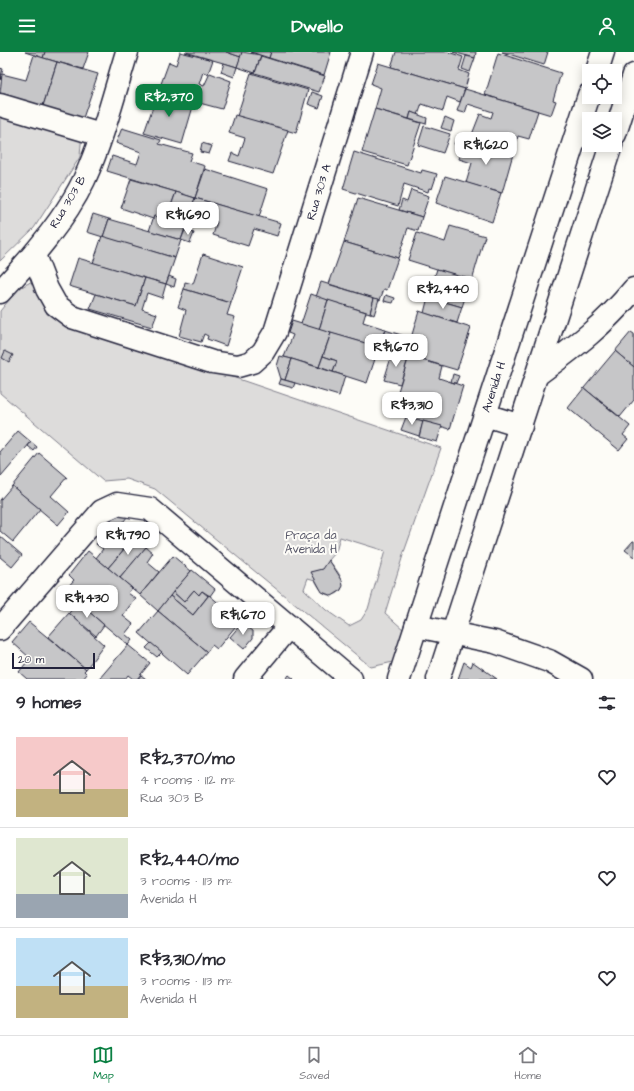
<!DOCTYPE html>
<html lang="en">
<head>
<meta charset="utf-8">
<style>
  :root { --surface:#fff; --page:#f2f2f3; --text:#2b2b33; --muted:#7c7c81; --line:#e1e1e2; --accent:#0b8043 }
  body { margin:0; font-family:"Architects Daughter",sans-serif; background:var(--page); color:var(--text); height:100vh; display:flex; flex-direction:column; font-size:15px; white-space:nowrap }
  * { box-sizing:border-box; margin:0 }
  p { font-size:13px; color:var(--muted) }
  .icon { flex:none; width:22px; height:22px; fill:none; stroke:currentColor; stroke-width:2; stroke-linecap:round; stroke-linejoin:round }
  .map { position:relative; height:627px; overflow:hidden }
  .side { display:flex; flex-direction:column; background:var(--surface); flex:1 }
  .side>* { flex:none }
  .buttons { position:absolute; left:582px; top:12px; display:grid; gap:8px }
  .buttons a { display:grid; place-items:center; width:40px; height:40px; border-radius:0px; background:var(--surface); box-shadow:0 2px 10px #0003; font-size:20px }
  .scale { position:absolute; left:12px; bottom:10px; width:83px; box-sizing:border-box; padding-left:4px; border:2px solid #22223b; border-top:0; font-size:11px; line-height:14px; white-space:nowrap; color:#22223b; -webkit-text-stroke:3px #fdfcf7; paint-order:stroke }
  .price { position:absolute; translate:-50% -34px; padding:0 9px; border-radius:8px; background:#fff; color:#222; font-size:13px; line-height:26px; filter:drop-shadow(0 1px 2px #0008) }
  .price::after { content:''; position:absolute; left:50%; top:24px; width:12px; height:9px; margin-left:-6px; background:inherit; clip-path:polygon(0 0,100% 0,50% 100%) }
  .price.current { background:var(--accent); color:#fff }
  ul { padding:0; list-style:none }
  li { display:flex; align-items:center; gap:12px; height:100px; padding:0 16px }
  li+li { border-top:1px solid var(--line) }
  li span { display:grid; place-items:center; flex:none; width:112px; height:80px; border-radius:0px; color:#555 }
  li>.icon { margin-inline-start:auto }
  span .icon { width:48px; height:48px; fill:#fffc; stroke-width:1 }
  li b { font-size:17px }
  h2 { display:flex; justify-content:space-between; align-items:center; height:48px; padding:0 16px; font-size:17px }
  header { display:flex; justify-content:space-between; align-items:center; height:52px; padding:0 16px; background:var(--accent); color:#fff; font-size:18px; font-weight:700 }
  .tab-bar { display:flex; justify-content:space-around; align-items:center; height:56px; border-top:1px solid var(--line); background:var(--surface); font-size:11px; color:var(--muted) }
  .tab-bar a { display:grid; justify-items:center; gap:2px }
  .tab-bar .current { color:var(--accent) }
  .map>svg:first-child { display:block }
</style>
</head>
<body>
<header><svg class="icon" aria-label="menu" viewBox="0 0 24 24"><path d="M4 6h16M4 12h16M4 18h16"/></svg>Dwello<svg class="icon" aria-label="person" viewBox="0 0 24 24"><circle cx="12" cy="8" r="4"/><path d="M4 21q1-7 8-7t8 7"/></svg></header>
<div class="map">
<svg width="634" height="627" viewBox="0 0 634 627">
  <rect width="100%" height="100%" fill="#fdfcf7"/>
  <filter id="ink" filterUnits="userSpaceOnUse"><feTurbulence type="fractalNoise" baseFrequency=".025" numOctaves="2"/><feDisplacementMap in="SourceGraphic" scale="8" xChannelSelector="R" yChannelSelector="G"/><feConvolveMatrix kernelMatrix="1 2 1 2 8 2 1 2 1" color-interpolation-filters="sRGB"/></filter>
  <g filter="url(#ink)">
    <!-- green -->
    <g fill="#dddcdb" stroke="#807f8b" fill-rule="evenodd">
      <polygon points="0,55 82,79 80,105 34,176 0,209"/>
      <path d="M36 227 47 262 441 396 404 500 385 561 404 578 393 610 371 615 155 437 127 427 103 429 0 341V259L18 237ZM340 485 385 499 368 557 361 568 349 574 326 558 304 537 308 526 315 528C317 532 320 538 324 541 332 547 345 540 342 530 341 522 333 514 329 508L336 500Z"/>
    </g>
    <!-- building -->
    <g fill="#c6c6c8" stroke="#22223b">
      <polygon points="25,0 45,0 43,6"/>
      <polygon points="45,0 89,0 83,17 43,6"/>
      <polygon points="180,0 213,8 208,22 203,20 199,32 204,34 210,21 231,29 222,57 158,40 169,10 176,13"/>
      <polygon points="185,0 226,0 241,5 237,15"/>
      <polygon points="226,0 242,0 241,5"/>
      <polygon points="242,0 261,3 255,21 237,15"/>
      <polygon points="251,0 271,0 269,6"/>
      <polygon points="271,0 331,0 324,23 269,6"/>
      <polygon points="396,0 448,0 463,5 459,18 469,22 465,37 391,15"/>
      <polygon points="453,0 476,0 475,6"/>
      <polygon points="502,0 548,0 544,13"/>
      <polygon points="498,1 561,21 553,48 556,49 551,63 485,43"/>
      <polygon points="34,3 57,10 43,54 0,41 2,22 26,28"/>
      <polygon points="261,4 325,24 319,40 255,21"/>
      <polygon points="466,4 475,6 470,20 462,17"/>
      <polygon points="57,10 98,22 83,66 43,54"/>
      <polygon points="224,11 237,15 234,25 221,20"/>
      <polygon points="378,11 465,37 460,50 447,45 443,59 422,52 418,63 411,60 409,67 375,57 381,36 371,32"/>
      <polygon points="0,16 3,17 0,28"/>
      <polygon points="251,21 308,38 296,81 237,64"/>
      <polygon points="465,37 538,59 529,87 518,84 515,95 488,86 486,90 471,85 480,62 491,66 493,60 468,52 465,61 457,59"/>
      <polygon points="158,40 194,51 182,92 144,81"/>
      <polygon points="312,40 323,44 319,56 308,52"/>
      <polygon points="375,57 421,71 407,113 362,100"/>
      <polygon points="411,60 427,66 426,72 409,67"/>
      <polygon points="235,63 288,78 273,122 229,109 232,101 239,104 245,86 229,81"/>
      <polygon points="445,65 454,69 451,79 441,76"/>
      <polygon points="424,74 450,82 443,101 418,93"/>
      <polygon points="122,76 161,88 159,92 192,101 189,109 205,114 195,146 107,119 112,104 137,112 141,100 116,91"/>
      <polygon points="457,86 464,89 463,96 454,92"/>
      <polygon points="465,88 513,102 502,141 466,131 472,111 459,107"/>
      <polygon points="202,91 212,94 209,102 200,100"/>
      <polygon points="354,100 421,121 422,118 437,122 432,137 429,136 428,140 404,132 398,154 343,137"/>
      <polygon points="205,117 268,137 259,165 195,146"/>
      <polygon points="445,124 501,141 492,170 436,151"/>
      <polygon points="131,127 176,140 166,168 154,164 153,167 121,156"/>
      <polygon points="411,138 429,144 422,165 399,158 402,148 407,150"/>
      <polygon points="176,140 195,146 181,188 149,179 154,164 166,168"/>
      <polygon points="195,146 281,171 277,184 254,177 248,194 213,183 217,170 190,160"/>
      <polygon points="358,146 422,165 418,179 408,176 398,206 344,190"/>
      <polygon points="93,162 109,167 103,185 87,180"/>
      <polygon points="109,167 181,188 175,206 103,185"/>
      <polygon points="450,174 485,184 472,228 408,208 417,181 445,190"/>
      <polygon points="185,178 194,181 190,191 181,188"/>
      <polygon points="102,184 175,206 166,232 93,211"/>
      <polygon points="344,190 398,206 387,238 384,237 380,248 329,232"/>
      <polygon points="203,202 243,215 231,251 184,237 185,230 193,232"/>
      <polygon points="78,206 145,226 136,254 69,234"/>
      <polygon points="437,217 471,227 462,255 428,245"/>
      <polygon points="169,224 176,227 174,235 166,232"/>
      <polygon points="145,226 166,232 162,246 147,241 142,257 157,262 152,275 90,257 96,242 136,254"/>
      <polygon points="321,230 374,246 370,261 316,245"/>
      <polygon points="184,237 231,251 227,263 235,265 226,294 207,287 208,284 204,282 201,290 179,284 186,258 178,255"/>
      <polygon points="311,242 328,248 319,278 301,272"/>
      <polygon points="386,243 395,246 393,251 384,249"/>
      <polygon points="428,245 462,255 457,271 424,261"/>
      <polygon points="374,246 379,247 374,263 370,261"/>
      <polygon points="328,248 366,260 363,270 385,277 379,295 319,278"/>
      <polygon points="419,259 471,276 457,318 379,295 385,278 411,286"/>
      <polygon points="292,269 331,281 319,315 284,305 293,283 288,281"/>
      <polygon points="631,280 634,282 634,315 615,299"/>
      <polygon points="331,281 379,295 367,331 333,320 337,309 323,304"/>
      <polygon points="5,299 13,303 9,310 2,306"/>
      <polygon points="393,299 409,304 400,332 384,328"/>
      <polygon points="615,299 634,315 634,348 620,365 584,336"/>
      <polygon points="280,304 292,307 285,328 281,327 277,314"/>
      <polygon points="323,304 337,309 333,320 319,315"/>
      <polygon points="409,304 442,314 439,326 463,334 450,377 399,362 401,356 413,359 415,355 395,349"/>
      <polygon points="292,307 345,324 339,344 285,328"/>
      <polygon points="453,322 459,324 456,331 451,330"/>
      <polygon points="281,327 295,331 293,336 279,332"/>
      <polygon points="584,336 630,374 623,383 628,387 619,398 568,356"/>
      <polygon points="406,365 423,370 419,384 401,378"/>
      <polygon points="423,369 442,374 437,390 419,385"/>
      <polygon points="18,379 31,390 1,425 0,400"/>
      <polygon points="31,390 37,395 34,399 28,394"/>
      <polygon points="39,401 67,425 51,444 69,460 58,473 12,434"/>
      <polygon points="12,434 40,457 13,490 0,479 0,448"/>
      <polygon points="125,462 128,464 114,481 107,475 113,466"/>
      <polygon points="124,472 137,482 108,516 96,506 103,497 96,492 104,482 111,488"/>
      <polygon points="137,482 149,492 120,526 108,516"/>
      <polygon points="0,484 22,503 12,515 0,505"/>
      <polygon points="633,489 634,489 634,505 625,498"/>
      <polygon points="146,495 153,501 147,510 159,520 140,543 120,526"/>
      <polygon points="88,499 132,536 128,541 136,547 123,564 133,572 125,582 132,588 128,593 64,539 74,528 69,523"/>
      <polygon points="173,504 191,519 158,559 140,543"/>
      <polygon points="329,508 342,528 343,534 340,539 332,544 322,540 311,520 323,517"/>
      <polygon points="192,518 215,537 210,544 202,539 199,543 194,538 184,550 173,540"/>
      <polygon points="194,538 199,543 202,539 208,544 193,563 170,544 173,540 184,550"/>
      <polygon points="209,543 240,569 217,597 212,593 207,600 158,559 170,544 193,563"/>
      <polygon points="78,550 104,573 96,584 69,561"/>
      <polygon points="158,559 207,600 187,623 139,581"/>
      <polygon points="69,561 104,593 86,617 48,585"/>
      <polygon points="29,570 86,617 84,619 87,622 83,627 27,627 19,620 30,606 12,590"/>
      <polygon points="242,571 253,579 253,586 244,597 230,585"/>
      <polygon points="151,591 162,600 157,605 146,596"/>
      <polygon points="128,593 150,611 137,627 133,627 128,623 125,627 99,627"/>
      <polygon points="464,610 471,615 473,610 497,627 458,627"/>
      <polygon points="141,623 146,627 138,627"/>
      <polygon points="289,623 294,627 286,627"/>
    </g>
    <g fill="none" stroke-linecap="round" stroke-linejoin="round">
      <defs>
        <g id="street">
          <polyline points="0,53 101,83"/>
          <polyline points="34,203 47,237 56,253 72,265 212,310 238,314 252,310 263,300 275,280 362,0"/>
          <path d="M0 240C30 208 65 168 84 128 103 87 114 42 127 0"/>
          <path d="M538 322C575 295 604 273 634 237"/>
          <polyline points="416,574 495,590 549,609 581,627"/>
          <polyline points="0,577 102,459 117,452 150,457 351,627"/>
          <polyline points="245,627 289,574"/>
        </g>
        <g id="secondary">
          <polyline points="597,19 603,0"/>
          <polyline points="615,82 634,23"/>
          <polyline points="485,363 521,374"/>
          <polyline points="399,627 589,43"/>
          <polyline points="438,627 611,93"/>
        </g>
      </defs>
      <!-- street casing -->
      <use href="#street" stroke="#22223b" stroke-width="25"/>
      <!-- secondary casing -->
      <use href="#secondary" stroke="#22223b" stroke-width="25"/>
      <!-- street -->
      <use href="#street" stroke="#fdfcf7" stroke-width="22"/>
      <!-- secondary -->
      <use href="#secondary" stroke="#fdfcf7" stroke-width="22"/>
    </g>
  </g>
  <g text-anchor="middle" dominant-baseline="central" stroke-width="4" stroke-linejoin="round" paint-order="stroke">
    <!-- street labels -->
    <g font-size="12" fill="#22223b" stroke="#fdfcf7">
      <text transform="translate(319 140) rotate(-73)">Rua 303 A</text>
      <text transform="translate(68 150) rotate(-59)">Rua 303 B</text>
      <text transform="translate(494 335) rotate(-72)">Avenida H</text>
    </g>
    <!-- park labels -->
    <g font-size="12" fill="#5a5a6b" stroke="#fdfcf7">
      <text x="311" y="483">Praça da<tspan x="311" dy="14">Avenida H</tspan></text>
    </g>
  </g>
</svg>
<div class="buttons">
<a><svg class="icon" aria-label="locate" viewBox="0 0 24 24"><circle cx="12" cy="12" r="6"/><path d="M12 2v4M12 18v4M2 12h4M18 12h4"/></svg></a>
<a><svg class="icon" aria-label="layers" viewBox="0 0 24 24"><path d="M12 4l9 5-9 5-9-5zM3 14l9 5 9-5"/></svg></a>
</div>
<div class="scale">20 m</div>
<b class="price current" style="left:169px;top:66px">R$2,370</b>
<b class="price" style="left:486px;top:114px">R$1,620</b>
<b class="price" style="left:188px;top:184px">R$1,690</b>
<b class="price" style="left:443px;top:258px">R$2,440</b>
<b class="price" style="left:396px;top:316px">R$1,670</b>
<b class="price" style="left:412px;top:374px">R$3,310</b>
<b class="price" style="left:128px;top:504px">R$1,790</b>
<b class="price" style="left:87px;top:567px">R$1,430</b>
<b class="price" style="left:243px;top:584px">R$1,670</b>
</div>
<section class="side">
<h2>9 homes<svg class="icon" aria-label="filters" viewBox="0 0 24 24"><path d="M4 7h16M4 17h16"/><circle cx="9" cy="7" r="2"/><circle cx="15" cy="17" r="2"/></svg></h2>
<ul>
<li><span style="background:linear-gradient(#f6c9c9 65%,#c2b280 0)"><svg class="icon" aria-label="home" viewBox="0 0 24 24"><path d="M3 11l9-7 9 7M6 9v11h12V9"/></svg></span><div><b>R$2,370/mo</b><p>4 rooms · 112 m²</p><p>Rua 303 B</p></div><svg class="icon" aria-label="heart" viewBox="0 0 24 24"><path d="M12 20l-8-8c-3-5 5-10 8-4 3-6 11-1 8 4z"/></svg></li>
<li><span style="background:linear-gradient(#dfe7d0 70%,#9aa5b1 0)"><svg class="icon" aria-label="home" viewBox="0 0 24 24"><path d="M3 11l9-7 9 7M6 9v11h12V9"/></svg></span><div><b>R$2,440/mo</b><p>3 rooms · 113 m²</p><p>Avenida H</p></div><svg class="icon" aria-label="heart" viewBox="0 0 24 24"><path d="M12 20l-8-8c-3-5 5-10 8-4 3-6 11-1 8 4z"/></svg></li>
<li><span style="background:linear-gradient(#bfe0f5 60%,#c2b280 0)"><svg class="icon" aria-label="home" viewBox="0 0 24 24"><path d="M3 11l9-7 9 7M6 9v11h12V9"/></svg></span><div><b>R$3,310/mo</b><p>3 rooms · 113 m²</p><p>Avenida H</p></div><svg class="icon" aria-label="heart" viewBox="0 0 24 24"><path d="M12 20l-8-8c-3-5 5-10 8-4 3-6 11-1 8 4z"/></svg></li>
</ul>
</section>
<nav class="tab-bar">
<a class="current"><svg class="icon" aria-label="map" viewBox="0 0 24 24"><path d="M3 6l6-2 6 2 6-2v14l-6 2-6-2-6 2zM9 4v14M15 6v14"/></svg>Map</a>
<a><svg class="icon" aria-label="saved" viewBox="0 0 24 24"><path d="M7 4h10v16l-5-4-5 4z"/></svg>Saved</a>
<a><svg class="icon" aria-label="home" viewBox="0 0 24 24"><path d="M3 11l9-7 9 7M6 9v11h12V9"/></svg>Home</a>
</nav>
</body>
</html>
